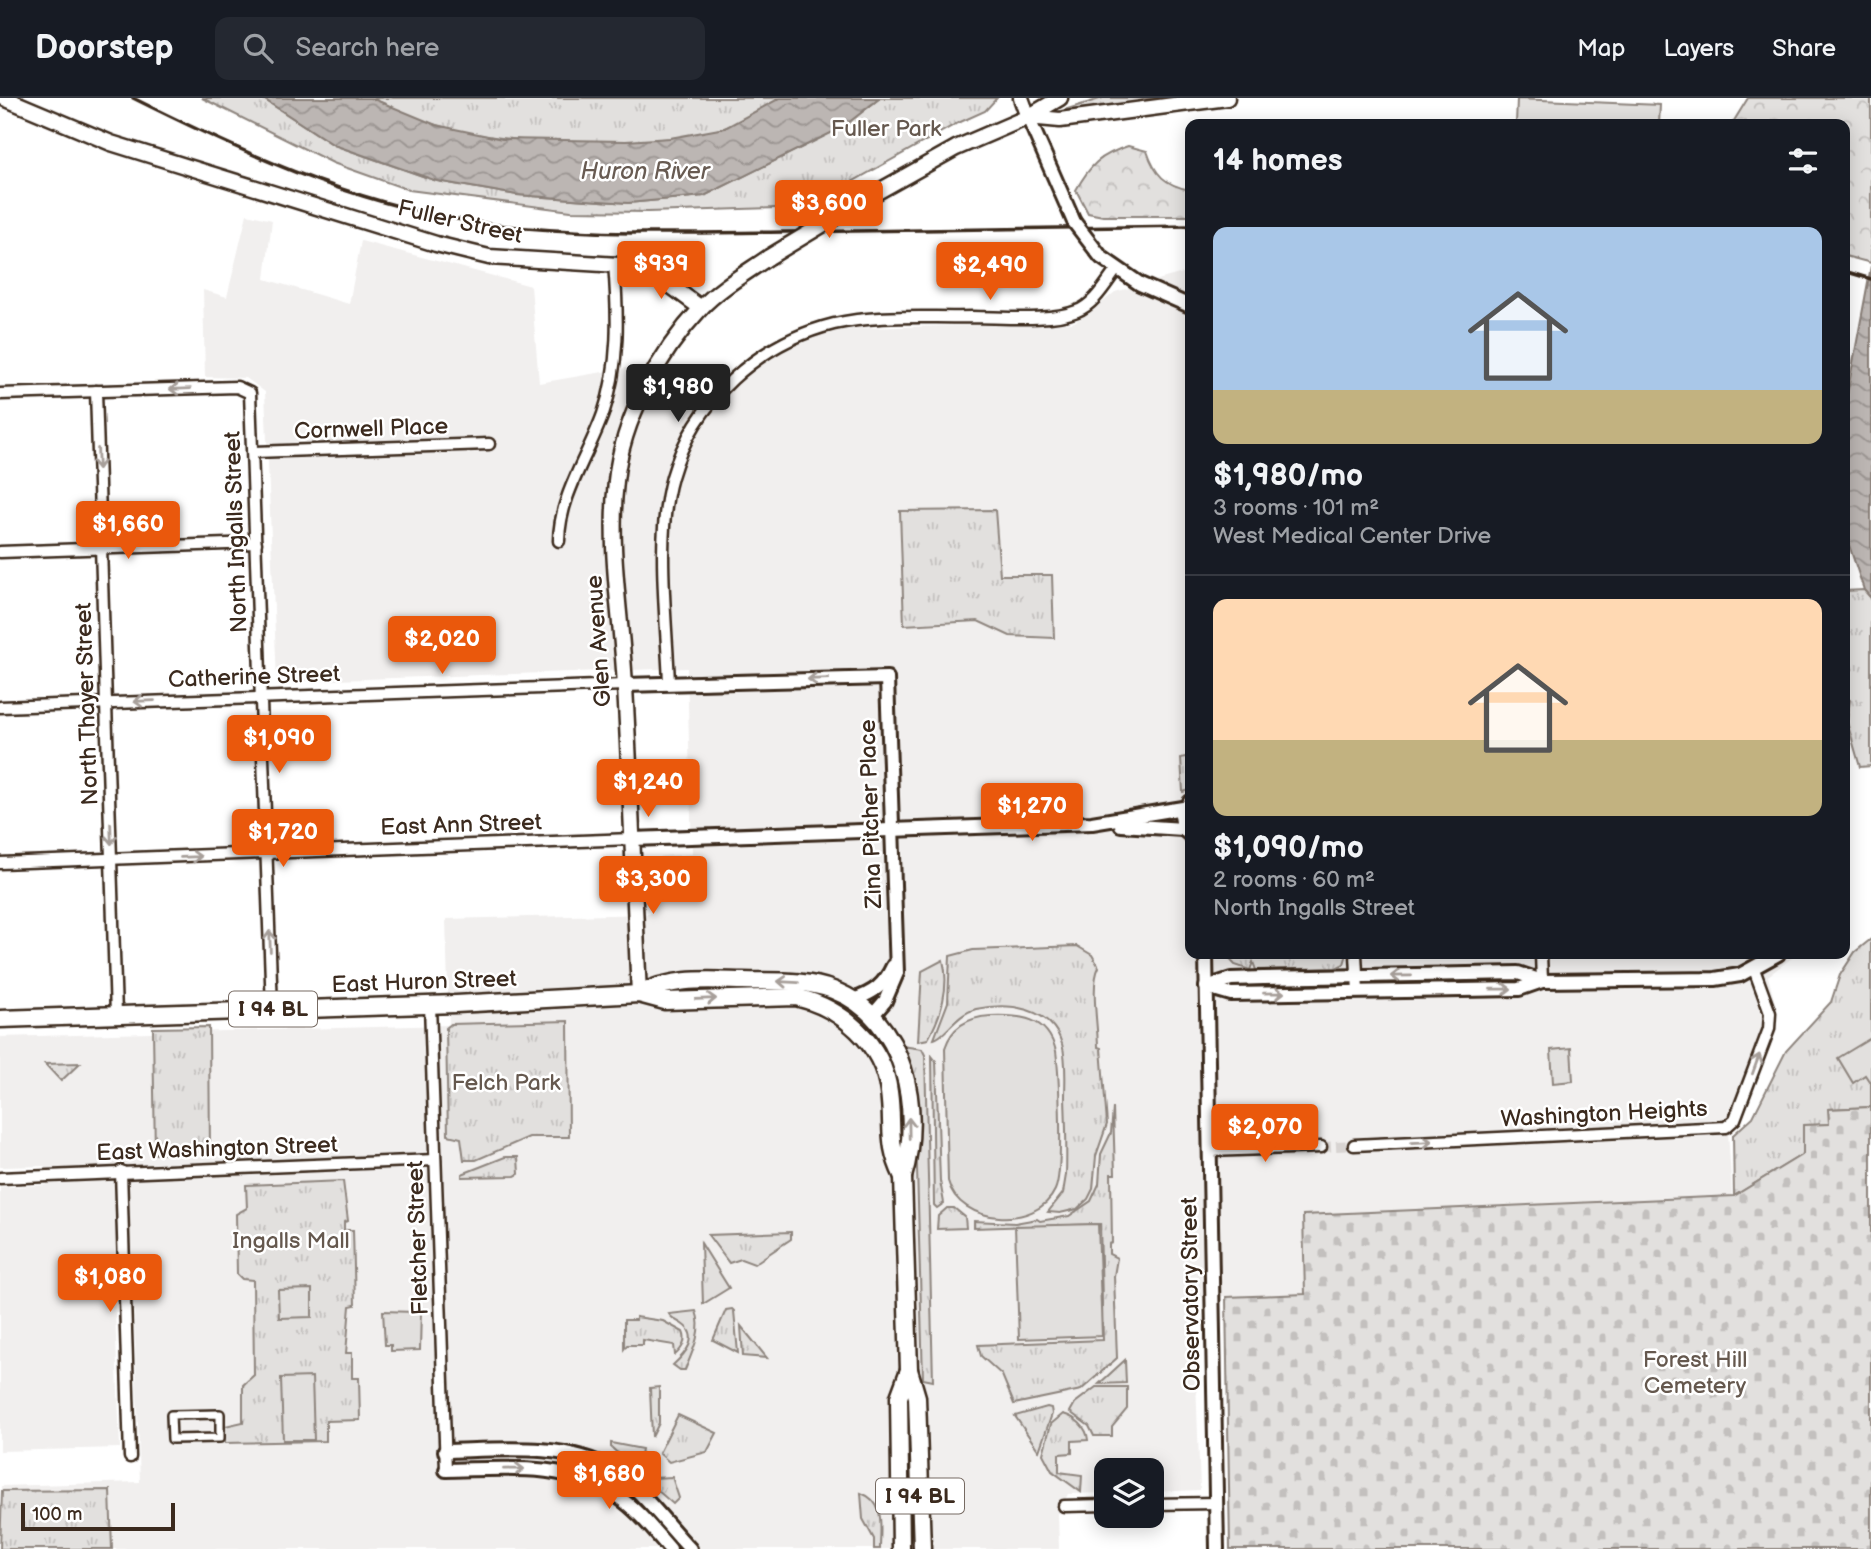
<!DOCTYPE html>
<html lang="en">
<head>
<meta charset="utf-8">
<style>
  :root { --surface:#171b24; --page:#242831; --text:#f1f3f6; --muted:#9ea1a6; --line:#363941; --accent:#ea580c }
  body { margin:0; font-family:"Balsamiq Sans",sans-serif; background:var(--page); color:var(--text); height:100vh; display:flex; flex-direction:column; font-size:26px; white-space:nowrap }
  * { box-sizing:border-box; margin:0 }
  p { font-size:23px; color:var(--muted) }
  .icon { flex:none; width:38px; height:38px; fill:none; stroke:currentColor; stroke-width:2; stroke-linecap:round; stroke-linejoin:round }
  .map { position:relative; flex:1; overflow:hidden }
  .sheet { position:absolute; left:1185px; top:21px; width:665px; height:840px; display:flex; flex-direction:column; background:var(--surface); border-radius:14px; box-shadow:0 4px 18px #0003 }
  .sheet>* { flex:none }
  .fabs { position:absolute; left:1094px; top:1360px; display:grid; gap:14px }
  .fabs a { display:grid; place-items:center; width:70px; height:70px; border-radius:14px; background:var(--surface); box-shadow:0 4px 18px #0003; font-size:35px }
  .scale { position:absolute; left:21px; bottom:18px; width:154px; box-sizing:border-box; padding-left:7px; border:4px solid #3b2a1e; border-top:0; font-size:19px; line-height:24px; white-space:nowrap; color:#3b2a1e; -webkit-text-stroke:5px #fff; paint-order:stroke }
  .price { position:absolute; translate:-50% -60px; padding:0 16px; border-radius:7px; background:var(--accent); color:#fff; font-size:23px; line-height:46px; filter:drop-shadow(0 2px 4px #0008) }
  .price::after { content:''; position:absolute; left:50%; top:42px; width:21px; height:16px; margin-left:-10px; background:inherit; clip-path:polygon(0 0,100% 0,50% 100%) }
  .price.current { background:#222; color:#fff }
  ul { padding:0; list-style:none }
  li { display:grid; align-content:center; gap:14px; height:371px; padding:0 28px }
  li+li { border-top:2px solid var(--line) }
  li span { display:grid; place-items:center; height:217px; border-radius:14px; color:#555 }
  li>.icon { margin-inline-start:auto }
  span .icon { width:126px; height:126px; fill:#fffc; stroke-width:1 }
  li b { font-size:30px }
  h2 { display:flex; justify-content:space-between; align-items:center; height:84px; padding:0 28px; font-size:30px }
  header { display:flex; align-items:center; gap:42px; box-sizing:border-box; height:98px; padding:0 35px; background:var(--surface); border-bottom:2px solid var(--line) }
  header strong { font-size:33px }
  nav { display:flex; gap:38px; margin-inline-start:auto; font-size:24px }
  .search { width:490px; height:63px; background:var(--page); display:flex; align-items:center; gap:18px; box-sizing:border-box; padding:0 24px; border-radius:14px; color:var(--muted); font-size:26px }
  .map>svg:first-child { display:block }
</style>
</head>
<body>
<header>
<strong>Doorstep</strong>
<div class="search"><svg class="icon" aria-label="search" viewBox="0 0 24 24"><circle cx="10" cy="10" r="6"/><path d="M15 15l6 6"/></svg>Search here</div>
<nav><a>Map</a><a>Layers</a><a>Share</a></nav>
</header>
<div class="map">
<svg width="1871" height="1451" viewBox="0 0 1871 1451">
  <defs>
    <pattern id="grass-tufts" width="24" height="20" patternUnits="userSpaceOnUse" patternTransform="scale(1.75)"><rect width="24" height="20" fill="#e2e0de"/><path d="M3 7l-1-3M5 7V3M7 7l1-3M15 17l-1-3M17 17v-4M19 17l1-3" fill="none" stroke="#c3c0be"/></pattern>
    <pattern id="forest-crowns" width="20" height="18" patternUnits="userSpaceOnUse" patternTransform="scale(1.75)"><rect width="20" height="18" fill="#e2e0de"/><path d="M2 6a3 3 0 1 1 6 0M12 15a3 3 0 1 1 6 0" fill="none" stroke="#c3c0be"/></pattern>
    <pattern id="cemetery-stones" width="16" height="16" patternUnits="userSpaceOnUse" patternTransform="scale(1.75)"><rect width="16" height="16" fill="#e2e0de"/><path d="M2 7V4a2 2 0 0 1 4 0v3zM10 15v-3a2 2 0 0 1 4 0v3z" fill="#c3c0be"/></pattern>
    <pattern id="water-waves" width="16" height="10" patternUnits="userSpaceOnUse" patternTransform="scale(1.75)"><rect width="16" height="10" fill="#bcb6b3"/><path d="M0 5q4-4 8 0t8 0" fill="none" stroke="#9a9491"/></pattern>
  </defs>
  <rect width="100%" height="100%" fill="#fff"/>
  <filter id="ink" filterUnits="userSpaceOnUse"><feTurbulence type="fractalNoise" baseFrequency=".0143" numOctaves="2"/><feDisplacementMap in="SourceGraphic" scale="14" xChannelSelector="R" yChannelSelector="G"/><feConvolveMatrix kernelMatrix="1 2 1 2 8 2 1 2 1" color-interpolation-filters="sRGB"/></filter>
  <g filter="url(#ink)">
    <!-- built -->
    <polygon fill="#f1efee" points="247,116 272,122 265,181 349,206 361,143 531,188 539,285 638,268 718,303 747,273 786,247 823,235 858,230 1072,225 1087,217 1115,194 1190,173 1190,856 1797,856 1768,878 1777,913 1773,939 1740,1021 1728,1033 1732,1098 1303,1117 1304,1196 1193,1199 1200,1392 1152,1394 1152,1372 1106,1372 1106,1395 1068,1396 1058,1416 1059,1451 0,1451 1,1388 140,1384 134,1213 115,1214 120,1350 0,1353 0,1089 46,1087 45,1068 0,1069 0,939 449,927 446,821 650,816 651,766 662,758 692,756 687,570 277,584 265,294 246,280 205,279 203,192 227,199"/>
    <!-- grass -->
    <g fill="url(#grass-tufts)" stroke="#8e857e" stroke-width="2">
      <polygon points="202,0 262,0 334,47 437,83 517,97 628,105 704,98 843,29 880,0 997,0 985,13 956,26 807,109 648,114 571,113 409,92 333,65"/>
      <path d="M371 0H780C763 11 744 24 724 30 655 51 504 49 436 27 414 20 392 9 371 0Z"/>
      <polygon points="1103,0 1194,0 1061,13"/>
      <polygon points="995,412 1000,477 1052,477 1054,540 1010,538 978,523 904,527 900,413"/>
      <polygon points="1864,492 1871,500 1871,668 1860,669 1847,624 1850,602 1845,599 1845,493"/>
      <polygon points="1190,658 1190,692 1183,694 1181,660"/>
      <polygon points="1871,841 1871,1009 1829,1011 1829,1026 1803,1028 1803,1056 1734,1098 1733,1037 1753,1019 1786,953 1831,904 1840,877 1855,854"/>
      <path d="M1077 848 1092 857 1099 869C1090 886 1098 928 1098 949L1101 950 1107 1026 1096 1058 1093 1091 1088 1101 1077 1111 1060 1115 1048 1114 1063 1095 1066 1077C1067 1051 1066 1026 1065 1000 1065 983 1067 963 1062 946 1051 909 1009 904 976 911 956 916 945 939 934 941L948 904 950 858 973 852Z"/>
      <polygon points="1225,856 1347,856 1344,866 1336,870 1256,872 1253,864 1250,872 1235,867"/>
      <path d="M943 862C950 889 941 918 928 941L918 943 922 873Z"/>
      <polygon points="568,923 569,1039 529,1039 476,1062 464,1062 461,1040 448,1037 446,930 451,926"/>
      <polygon points="209,929 210,1054 155,1056 153,930"/>
      <path d="M870 930C906 954 903 1019 903 1057Z"/>
      <polygon points="902,948 922,951 925,957 933,1283 923,1281 915,1000 910,970"/>
      <polygon points="932,958 936,963 940,1083 944,1105 937,1110 934,1107"/>
      <polygon points="80,965 61,983 45,966"/>
      <polygon points="1113,1010 1115,1076 1111,1076 1112,1145 1109,1146 1109,1156 1117,1160 1114,1178 1117,1260 1081,1292 1014,1306 1002,1277 981,1258 978,1247 1103,1242 1100,1126 974,1130 974,1123 1015,1125 1037,1121 1040,1123 1069,1118 1091,1103 1099,1086 1101,1056 1111,1035"/>
      <polygon points="505,1059 518,1059 519,1076 515,1078 462,1079 462,1076"/>
      <polygon points="343,1083 348,1123 344,1124 344,1132 353,1132 355,1207 350,1208 346,1255 352,1255 352,1280 359,1280 360,1322 326,1323 326,1343 225,1345 225,1328 243,1324 243,1287 254,1277 253,1182 242,1181 237,1176 236,1116 247,1110 246,1087"/>
      <polygon points="947,1110 954,1110 965,1119 966,1130 937,1131 938,1118"/>
      <polygon points="791,1134 791,1141 754,1166 741,1161 729,1165 708,1137"/>
      <polygon points="701,1145 729,1190 703,1206"/>
      <polygon points="732,1211 734,1213 738,1255 713,1242 726,1212"/>
      <path d="M696 1213C703 1231 694 1251 685 1272H680L673 1267C685 1256 701 1239 682 1226 676 1222 672 1221 669 1216Z"/>
      <path d="M636 1219 663 1223 683 1234C687 1243 682 1251 675 1257L674 1247 643 1242V1247H627L624 1251V1222H636Z"/>
      <polygon points="741,1228 767,1260 743,1258"/>
      <polygon points="1125,1262 1126,1285 1099,1286"/>
      <polygon points="659,1289 659,1325 652,1339 650,1290"/>
      <polygon points="1096,1289 1127,1289 1127,1311 1112,1329 1112,1338 1094,1338 1089,1328 1070,1314 1075,1305"/>
      <polygon points="910,1300 916,1451 910,1451 907,1301"/>
      <polygon points="1047,1309 1051,1310 1052,1316 1039,1353 1015,1318"/>
      <path d="M1063 1316C1075 1319 1087 1329 1088 1342L1072 1343V1355L1059 1356V1374L1082 1377 1081 1394 1052 1373 1043 1356 1051 1326Z"/>
      <polygon points="678,1317 717,1335 707,1354 669,1364 659,1355"/>
      <polygon points="611,1345 642,1351 640,1362 643,1370 639,1375 611,1349"/>
      <polygon points="672,1379 679,1400 673,1406 648,1384 653,1380"/>
      <polygon points="110,1392 112,1451 0,1451 2,1393"/>
      <path d="M861 1395C886 1404 880 1429 880 1451H874V1441L863 1421Z"/>
    </g>
    <!-- forest -->
    <g fill="url(#forest-crowns)" stroke="#8e857e" stroke-width="2">
      <polygon points="1748,0 1871,0 1871,165 1845,158 1844,26 1732,26"/>
      <path d="M1128 48 1147 53C1155 77 1165 87 1190 92V118H1103L1088 115 1076 92C1090 67 1100 57 1128 48Z"/>
    </g>
    <!-- cemetery -->
    <polygon fill="url(#cemetery-stones)" stroke="#8e857e" stroke-width="2" points="1871,1009 1871,1451 1230,1451 1226,1199 1305,1196 1303,1117 1734,1098 1803,1056 1803,1027 1829,1026 1828,1011"/>
    <!-- garden -->
    <g fill="#e2e0de" stroke="#8e857e" stroke-width="2">
      <polygon points="1517,1 1660,7 1659,26 1516,26"/>
      <path d="M991 918C1022 917 1047 919 1056 953 1059 977 1064 1073 1055 1092 1037 1132 959 1127 948 1083L945 950C952 928 969 919 991 918Z"/>
      <polygon points="1871,940 1871,986 1865,977 1853,985 1838,960"/>
      <polygon points="1571,950 1573,983 1553,985 1551,952"/>
      <polygon points="1098,1126 1102,1238 1019,1241 1015,1128"/>
      <polygon points="312,1191 312,1219 279,1220 278,1192"/>
      <polygon points="416,1210 421,1210 420,1252 391,1253 391,1247 385,1247 383,1213 415,1214"/>
      <polygon points="312,1279 314,1342 283,1342 281,1280"/>
    </g>
    <!-- water -->
    <g fill="url(#water-waves)" stroke="#887e77" stroke-width="2">
      <polygon points="262,0 371,0 436,27 502,41 626,43 670,40 725,30 780,0 880,0 843,29 704,98 628,105 517,97 437,83 334,47"/>
      <polygon points="1871,168 1871,500 1864,492 1845,435 1844,313"/>
    </g>
    <g fill="none" stroke-linecap="round" stroke-linejoin="round">
      <!-- minor-tunnel -->
      <polyline stroke="#d8d4d2" stroke-width="10" stroke-dasharray="10 5" stroke-linecap="butt" points="1321,1049 1354,1047"/>
      <defs>
        <polygon id="pedestrian" points="220,1316 220,1340 172,1341 171,1317"/>
        <g id="minor">
          <polyline points="96,293 116,917"/>
          <polyline points="0,296 237,289 250,295 272,911"/>
          <polyline points="254,354 489,346"/>
          <path d="M559 443C559 399 588 358 603 316 620 267 618 216 614 165"/>
          <polyline points="0,454 256,445"/>
          <path d="M669 586C667 525 655 437 672 379 694 303 758 245 834 226 877 216 927 220 972 219 1001 219 1050 224 1077 213 1095 206 1106 185 1117 171"/>
          <polyline points="0,609 625,587"/>
          <polyline points="0,765 632,741"/>
          <polyline points="1356,856 1358,894"/>
          <polyline points="1541,856 1542,883"/>
          <polyline points="430,907 446,1372"/>
          <polyline points="1354,1047 1726,1029 1735,1021 1769,931 1770,915 1754,871"/>
          <polyline points="1209,1053 1321,1049"/>
          <polyline points="121,1073 130,1359"/>
          <polyline points="0,1080 435,1062"/>
          <polyline points="1152,1406 1217,1405"/>
          <polyline points="1064,1408 1106,1407"/>
        </g>
        <g id="tertiary">
          <polyline points="1028,19 1074,124"/>
          <polyline points="1101,159 1140,186 1190,208"/>
          <polyline points="625,587 887,580 897,875 885,903 872,918"/>
          <polyline points="1190,704 1181,717 1183,731 1190,737"/>
          <polyline points="1121,727 1183,731"/>
          <polyline points="632,741 1092,725 1183,710"/>
          <polyline points="1206,856 1217,1451"/>
          <polyline points="1206,889 1231,881 1263,880 1518,875 1542,883 1715,881 1740,877 1778,856"/>
          <polyline points="1207,889 1231,896 1519,891 1542,883"/>
          <path d="M853 902C873 895 884 888 893 868"/>
          <path d="M445 1353C494 1352 567 1344 610 1371 641 1390 665 1425 690 1451"/>
          <path d="M446 1372C504 1371 566 1363 617 1398 638 1412 654 1433 670 1451"/>
        </g>
        <g id="secondary">
          <polyline points="4,0 111,45 436,146 489,159 635,168 656,177 701,210"/>
          <polyline points="1021,0 1028,19"/>
          <polyline points="1028,19 1060,22 1227,0"/>
          <polyline points="872,97 956,50 1028,19 1060,0"/>
          <path d="M639 896C634 794 631 692 625 589 622 522 608 451 616 383 622 322 659 255 701 210 720 190 746 175 769 159"/>
        </g>
        <g id="primary">
          <path d="M639 896C675 879 704 882 743 883 774 884 804 881 833 892 906 920 923 1012 903 1079L909 1272 917 1299 922 1451"/>
          <path d="M0 921 456 906 639 896 665 903 796 899C842 910 883 945 889 994 894 1030 886 1044 903 1079"/>
          <polyline points="901,1451 899,1299 909,1272"/>
        </g>
      </defs>
      <!-- pedestrian casing -->
      <use href="#pedestrian" stroke="#3b2a1e" stroke-width="12"/>
      <!-- minor casing -->
      <use href="#minor" stroke="#3b2a1e" stroke-width="15"/>
      <!-- tertiary casing -->
      <use href="#tertiary" stroke="#3b2a1e" stroke-width="18"/>
      <!-- secondary casing -->
      <use href="#secondary" stroke="#3b2a1e" stroke-width="19"/>
      <!-- primary casing -->
      <use href="#primary" stroke="#3b2a1e" stroke-width="21"/>
      <!-- pedestrian -->
      <use href="#pedestrian" stroke="#fff" stroke-width="7"/>
      <!-- minor -->
      <use href="#minor" stroke="#fff" stroke-width="10"/>
      <!-- tertiary -->
      <use href="#tertiary" stroke="#fff" stroke-width="12"/>
      <!-- secondary -->
      <use href="#secondary" stroke="#fff" stroke-width="14"/>
      <!-- primary -->
      <use href="#primary" stroke="#fff" stroke-width="16"/>
      <!-- rail -->
      <g stroke="#3b2a1e" stroke-width="3.5">
        <path d="M133 0C239 53 349 104 468 123 572 139 678 135 783 134 918 132 1054 130 1190 128"/>
        <polyline points="1844,173 1871,181"/>
      </g>
      <defs>
        <polyline id="tertiary-bridge" points="1074,124 1101,159"/>
        <polyline id="secondary-bridge" points="769,159 872,97"/>
      </defs>
      <!-- tertiary-bridge casing -->
      <use href="#tertiary-bridge" stroke="#3b2a1e" stroke-width="18" stroke-linecap="butt"/>
      <!-- secondary-bridge casing -->
      <use href="#secondary-bridge" stroke="#3b2a1e" stroke-width="19" stroke-linecap="butt"/>
      <!-- tertiary-bridge -->
      <use href="#tertiary-bridge" stroke="#fff" stroke-width="12"/>
      <!-- secondary-bridge -->
      <use href="#secondary-bridge" stroke="#fff" stroke-width="14"/>
    </g>
    <!-- one-way arrows -->
    <defs><path id="oneway-shaft" d="M-6 0H5M1.5-3L5.5 0L1.5 3" fill="none" stroke-width="1.6" stroke-linecap="round" stroke-linejoin="round" transform="scale(1.75)"/></defs>
    <g stroke="#a79f9a">
      <use href="#oneway-shaft" transform="translate(180 291) rotate(178)"/>
      <use href="#oneway-shaft" transform="translate(98 361) rotate(88)"/>
      <use href="#oneway-shaft" transform="translate(818 581) rotate(178)"/>
      <use href="#oneway-shaft" transform="translate(144 603) rotate(178)"/>
      <use href="#oneway-shaft" transform="translate(111 736) rotate(88)"/>
      <use href="#oneway-shaft" transform="translate(191 759) rotate(-2)"/>
      <use href="#oneway-shaft" transform="translate(270 843) rotate(-92)"/>
      <use href="#oneway-shaft" transform="translate(1401 878) rotate(179)"/>
      <use href="#oneway-shaft" transform="translate(788 884) rotate(-177)"/>
      <use href="#oneway-shaft" transform="translate(1501 891) rotate(-1)"/>
      <use href="#oneway-shaft" transform="translate(1274 895) rotate(-1)"/>
      <use href="#oneway-shaft" transform="translate(706 901) rotate(-2)"/>
      <use href="#oneway-shaft" transform="translate(1756 966) rotate(-70)"/>
      <use href="#oneway-shaft" transform="translate(909 1030) rotate(-91)"/>
      <use href="#oneway-shaft" transform="translate(1422 1044) rotate(-3)"/>
      <use href="#oneway-shaft" transform="translate(514 1371) rotate(-1)"/>
    </g>
  </g>
  <g text-anchor="middle" dominant-baseline="central" stroke-width="5" stroke-linejoin="round" paint-order="stroke">
    <!-- shield labels -->
    <g fill="#fff" stroke="#766a62" stroke-width="2">
      <rect x="229" y="893.5" width="88" height="35" rx="5"/>
      <rect x="876" y="1380.5" width="88" height="35" rx="5"/>
    </g>
    <g font-size="21" font-weight="bold" fill="#3b2a1e">
      <text x="273" y="911">I 94 BL</text>
      <text x="920" y="1398">I 94 BL</text>
    </g>
    <!-- park labels -->
    <g font-size="23" fill="#65584e" stroke="#fff">
      <text x="886" y="31">Fuller Park</text>
      <text x="506" y="985">Felch Park</text>
      <text x="291" y="1143">Ingalls Mall</text>
      <text x="1695" y="1262">Forest Hill<tspan x="1695" dy="26">Cemetery</tspan></text>
    </g>
    <!-- street labels -->
    <g font-size="23" fill="#3b2a1e" stroke="#fff">
      <text transform="translate(460 124) rotate(13)">Fuller Street</text>
      <text transform="translate(371 331) rotate(-2)">Cornwell Place</text>
      <text transform="translate(236 434) rotate(-92)">North Ingalls Street</text>
      <text transform="translate(599 543) rotate(-94)">Glen Avenue</text>
      <text transform="translate(254 579) rotate(-2)">Catherine Street</text>
      <text transform="translate(87 606) rotate(-92)">North Thayer Street</text>
      <text transform="translate(871 716) rotate(-92)">Zina Pitcher Place</text>
      <text transform="translate(461 727) rotate(-2)">East Ann Street</text>
      <text transform="translate(424 884) rotate(-2)">East Huron Street</text>
      <text transform="translate(1604 1016) rotate(-3)">Washington Heights</text>
      <text transform="translate(217 1051) rotate(-2)">East Washington Street</text>
      <text transform="translate(418 1140) rotate(-92)">Fletcher Street</text>
      <text transform="translate(1191 1196) rotate(-91)">Observatory Street</text>
    </g>
    <!-- water labels -->
    <g font-size="24" font-style="italic" fill="#685b52" stroke="#fff">
      <text x="645" y="73">Huron River</text>
    </g>
  </g>
</svg>
<div class="fabs">
<a><svg class="icon" aria-label="layers" viewBox="0 0 24 24"><path d="M12 4l9 5-9 5-9-5zM3 14l9 5 9-5"/></svg></a>
</div>
<div class="scale">100 m</div>
<b class="price" style="left:829px;top:142px">$3,600</b>
<b class="price" style="left:661px;top:203px">$939</b>
<b class="price" style="left:990px;top:204px">$2,490</b>
<b class="price current" style="left:678px;top:326px">$1,980</b>
<b class="price" style="left:128px;top:463px">$1,660</b>
<b class="price" style="left:442px;top:578px">$2,020</b>
<b class="price" style="left:279px;top:677px">$1,090</b>
<b class="price" style="left:648px;top:721px">$1,240</b>
<b class="price" style="left:1032px;top:745px">$1,270</b>
<b class="price" style="left:283px;top:771px">$1,720</b>
<b class="price" style="left:653px;top:818px">$3,300</b>
<b class="price" style="left:1265px;top:1066px">$2,070</b>
<b class="price" style="left:110px;top:1216px">$1,080</b>
<b class="price" style="left:609px;top:1413px">$1,680</b>
<section class="sheet">
<h2>14 homes<svg class="icon" aria-label="filters" viewBox="0 0 24 24"><path d="M4 7h16M4 17h16"/><circle cx="9" cy="7" r="2"/><circle cx="15" cy="17" r="2"/></svg></h2>
<ul>
<li><span style="background:linear-gradient(#a9c7e8 75%,#c2b280 0)"><svg class="icon" aria-label="home" viewBox="0 0 24 24"><path d="M3 11l9-7 9 7M6 9v11h12V9"/></svg></span><div><b>$1,980/mo</b><p>3 rooms · 101 m²</p><p>West Medical Center Drive</p></div></li>
<li><span style="background:linear-gradient(#ffd9b3 65%,#c2b280 0)"><svg class="icon" aria-label="home" viewBox="0 0 24 24"><path d="M3 11l9-7 9 7M6 9v11h12V9"/></svg></span><div><b>$1,090/mo</b><p>2 rooms · 60 m²</p><p>North Ingalls Street</p></div></li>
</ul>
</section>
</div>
</body>
</html>
